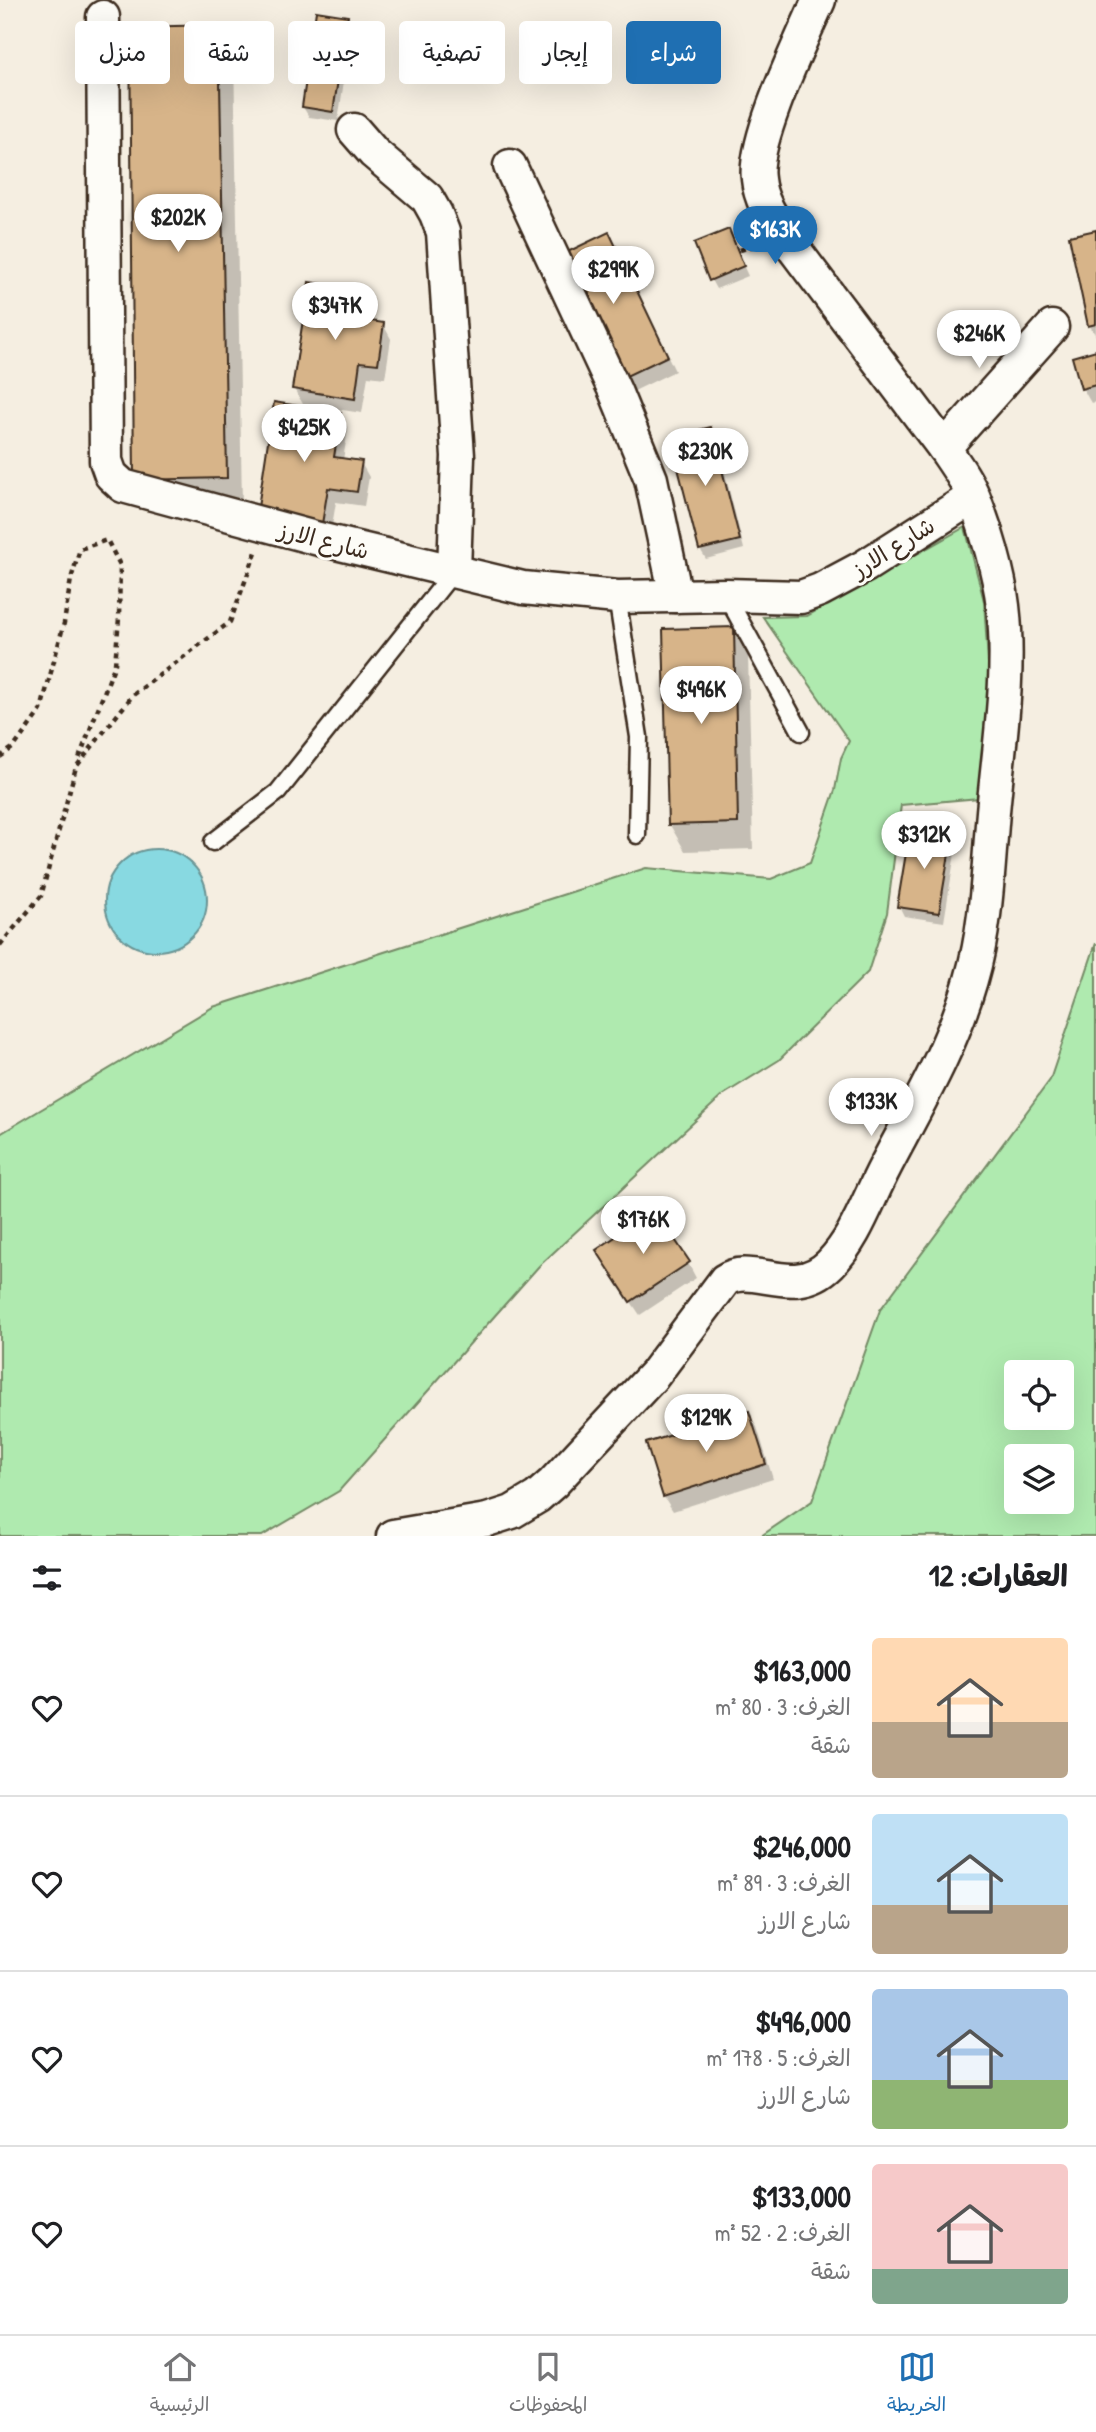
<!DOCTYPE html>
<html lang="ar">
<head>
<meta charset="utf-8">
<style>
  :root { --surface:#fff; --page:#f6f6f6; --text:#202124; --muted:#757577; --line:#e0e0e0; --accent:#1f6fb2 }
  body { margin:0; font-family:"Patrick Hand","Playpen Sans Arabic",sans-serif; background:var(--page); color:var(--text); direction:rtl; height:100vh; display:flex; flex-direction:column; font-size:26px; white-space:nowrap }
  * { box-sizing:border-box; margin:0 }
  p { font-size:23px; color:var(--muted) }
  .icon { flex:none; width:38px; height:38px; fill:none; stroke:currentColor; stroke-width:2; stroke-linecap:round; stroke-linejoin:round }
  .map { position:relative; height:1536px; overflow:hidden; direction:ltr }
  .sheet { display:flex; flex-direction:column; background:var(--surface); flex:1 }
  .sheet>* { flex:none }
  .top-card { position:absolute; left:21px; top:21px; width:700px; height:63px; direction:rtl; display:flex; gap:14px }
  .controls { position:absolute; left:1004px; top:1360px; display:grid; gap:14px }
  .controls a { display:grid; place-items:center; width:70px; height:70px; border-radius:7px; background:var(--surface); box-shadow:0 7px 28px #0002; font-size:35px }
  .price { position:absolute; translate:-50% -60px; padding:0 16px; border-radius:24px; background:#fff; color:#222; font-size:23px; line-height:46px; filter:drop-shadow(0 2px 4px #0008) }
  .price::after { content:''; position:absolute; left:50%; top:42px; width:21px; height:16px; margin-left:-10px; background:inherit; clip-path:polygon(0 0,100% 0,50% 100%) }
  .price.current { background:var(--accent); color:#fff }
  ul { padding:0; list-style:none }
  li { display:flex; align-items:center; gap:21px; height:175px; padding:0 28px }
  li+li { border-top:2px solid var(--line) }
  li span { display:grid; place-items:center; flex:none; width:196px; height:140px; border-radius:7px; color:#555 }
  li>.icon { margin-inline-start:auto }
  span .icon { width:84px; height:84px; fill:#fffc; stroke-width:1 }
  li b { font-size:30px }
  h2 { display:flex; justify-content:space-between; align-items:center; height:84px; padding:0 28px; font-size:30px }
  .pill { padding:0 24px; border-radius:7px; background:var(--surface); box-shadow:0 7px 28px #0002; font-size:24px; line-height:63px }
  .pill.current { background:var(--accent); color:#fff }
  .tab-bar { display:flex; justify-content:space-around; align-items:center; height:98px; border-top:2px solid var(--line); background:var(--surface); font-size:19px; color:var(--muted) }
  .tab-bar a { display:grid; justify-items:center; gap:4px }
  .tab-bar .current { color:var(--accent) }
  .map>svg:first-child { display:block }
</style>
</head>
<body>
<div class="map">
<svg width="1096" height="1536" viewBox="0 0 1096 1536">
  <rect width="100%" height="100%" fill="#f5eee1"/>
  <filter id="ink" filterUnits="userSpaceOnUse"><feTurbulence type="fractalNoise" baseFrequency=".0143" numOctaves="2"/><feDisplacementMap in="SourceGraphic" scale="14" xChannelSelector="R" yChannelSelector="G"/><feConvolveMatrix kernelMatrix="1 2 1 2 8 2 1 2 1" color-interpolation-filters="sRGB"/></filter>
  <g filter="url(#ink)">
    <!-- green -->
    <g fill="#afeaaf" stroke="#758a66" stroke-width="2" fill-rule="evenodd">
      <polygon points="965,527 984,601 989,679 979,798 901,805 887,913 868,972 779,1060 723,1095 539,1266 339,1491 262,1536 0,1536 0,1134 213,1007 646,868 771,879 810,863 835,790 841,758 849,741 763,617 807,616"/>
      <path d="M1096 943V1536H761L812 1501 880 1310 1050 1080ZM1017 1372H1062V1418H1017ZM1017 1456H1062V1502H1017Z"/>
    </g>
    <!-- water -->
    <circle fill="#88d9e1" stroke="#699393" stroke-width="2" cx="156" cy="900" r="51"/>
    <!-- shadow -->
    <g fill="#0003">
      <polygon points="347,18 352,27 338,121 309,117 303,107"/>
      <polygon points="218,27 234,53 242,504 151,506"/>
      <polygon points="728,231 748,276 716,289 711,280"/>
      <polygon points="1096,232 1096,336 1090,326 1071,237"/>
      <polygon points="616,249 675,371 628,394 619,379"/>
      <polygon points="362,292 370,306 368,322 383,324 391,339 385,378 368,376 362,413 303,404 294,389"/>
      <polygon points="1096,352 1096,402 1091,403 1083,389 1074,358"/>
      <polygon points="340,414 348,429 343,460 361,463 369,477 364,506 336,502 330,538 267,529"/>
      <polygon points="710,429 716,438 744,549 706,559 700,549"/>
      <polygon points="733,628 748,655 753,849 685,851 670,825"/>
      <polygon points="951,838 956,847 944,922 904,916 899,906"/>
      <polygon points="688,1263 696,1278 640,1315 606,1265"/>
      <polygon points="748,1413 757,1427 773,1479 673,1511 664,1497"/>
    </g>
    <!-- building -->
    <g fill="#d7b489" stroke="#3b2a1e" stroke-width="2">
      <polygon points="316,11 348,16 333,112 302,107"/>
      <polygon points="219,25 227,478 134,480 130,27"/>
      <polygon points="729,229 744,266 709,281 694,243"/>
      <polygon points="1096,230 1096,324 1088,326 1069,236"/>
      <polygon points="609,232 668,356 618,380 559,256"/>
      <polygon points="309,282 363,290 358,319 384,323 378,364 360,362 355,399 292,389"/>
      <polygon points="1096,350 1096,385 1081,389 1072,357"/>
      <polygon points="274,402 341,413 334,457 362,461 357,492 328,488 322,524 257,514"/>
      <polygon points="711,427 740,540 699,550 670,437"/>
      <polygon points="734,627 738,823 668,825 663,629"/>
      <polygon points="910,829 952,836 939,913 897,907"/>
      <polygon points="655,1210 690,1262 630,1302 596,1250"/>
      <polygon points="749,1411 766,1464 663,1497 646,1443"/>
    </g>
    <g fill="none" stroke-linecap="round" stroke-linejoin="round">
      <defs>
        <g id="service">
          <polyline points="726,595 801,732"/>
          <polyline points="617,597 639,737 637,835"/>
          <polyline points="213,842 278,792 454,571"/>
        </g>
        <g id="minor">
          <polyline points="103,17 106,461 111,475 123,486 315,538 523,588 617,597 726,595 801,597 820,590 865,566 973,497"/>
          <polyline points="354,130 374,153 427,198 436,214 443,232 458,456 454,571"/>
          <polyline points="510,166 615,391 651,479 676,596"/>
          <polyline points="944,448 1052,327"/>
          <path d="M393 1536 487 1520 512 1512 537 1497 553 1483 654 1375 725 1280C752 1261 794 1300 830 1264 856 1238 868 1199 885 1167 917 1106 952 1047 971 980 987 925 988 868 993 812 999 745 1011 673 1003 606 999 572 986 529 974 498 967 480 955 464 944 448L782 233C771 216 760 200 758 179 752 141 802 39 819 0"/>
        </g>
      </defs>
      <!-- service casing -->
      <use href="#service" stroke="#3b2a1e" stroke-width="21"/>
      <!-- minor casing -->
      <use href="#minor" stroke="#3b2a1e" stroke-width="37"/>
      <!-- path -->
      <g stroke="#3b2a1e" stroke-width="4.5" stroke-dasharray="5 5" stroke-linecap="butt">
        <polyline points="740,250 756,245"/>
        <polyline points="0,757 14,747 41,710 64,623 71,579 80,549 107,540 120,565 119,618 115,664 78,761"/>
        <polyline points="0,945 41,896 76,767 133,695 230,622 256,552"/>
      </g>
      <!-- service -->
      <use href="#service" stroke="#fdfcf7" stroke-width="16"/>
      <!-- minor -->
      <use href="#minor" stroke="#fdfcf7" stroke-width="32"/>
    </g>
  </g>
  <g text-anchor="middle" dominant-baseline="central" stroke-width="6" stroke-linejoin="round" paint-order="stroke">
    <!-- street labels -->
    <g font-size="23" fill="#3b2a1e" stroke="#fdfcf7">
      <text transform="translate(324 540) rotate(14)">شارع الارز</text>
      <text transform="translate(893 547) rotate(-32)">شارع الارز</text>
    </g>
  </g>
</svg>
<div class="controls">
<a><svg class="icon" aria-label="locate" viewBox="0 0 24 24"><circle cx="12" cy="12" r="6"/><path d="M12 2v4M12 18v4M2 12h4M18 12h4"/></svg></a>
<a><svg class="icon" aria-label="layers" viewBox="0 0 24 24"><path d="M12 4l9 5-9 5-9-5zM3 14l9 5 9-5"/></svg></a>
</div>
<b class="price" style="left:178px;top:254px">$202K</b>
<b class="price current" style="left:775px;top:266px">$163K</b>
<b class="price" style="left:613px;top:306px">$299K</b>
<b class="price" style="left:335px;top:342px">$347K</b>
<b class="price" style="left:979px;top:370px">$246K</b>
<b class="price" style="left:304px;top:464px">$425K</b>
<b class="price" style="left:705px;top:488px">$230K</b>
<b class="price" style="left:701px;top:726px">$496K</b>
<b class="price" style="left:924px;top:871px">$312K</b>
<b class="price" style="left:871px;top:1138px">$133K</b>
<b class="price" style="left:643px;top:1256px">$176K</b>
<b class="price" style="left:706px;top:1454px">$129K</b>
<div class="top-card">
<a class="pill current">شراء</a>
<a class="pill">إيجار</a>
<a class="pill">تصفية</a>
<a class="pill">جديد</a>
<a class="pill">شقة</a>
<a class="pill">منزل</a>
</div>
</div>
<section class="sheet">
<h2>العقارات: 12<svg class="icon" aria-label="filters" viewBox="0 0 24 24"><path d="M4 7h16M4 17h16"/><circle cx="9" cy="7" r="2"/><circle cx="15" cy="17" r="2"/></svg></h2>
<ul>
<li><span style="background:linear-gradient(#ffd9b3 60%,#b9a48a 0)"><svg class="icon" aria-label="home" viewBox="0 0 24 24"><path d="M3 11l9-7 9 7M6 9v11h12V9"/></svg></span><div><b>$163,000</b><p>الغرف: 3 · 80 m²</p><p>شقة</p></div><svg class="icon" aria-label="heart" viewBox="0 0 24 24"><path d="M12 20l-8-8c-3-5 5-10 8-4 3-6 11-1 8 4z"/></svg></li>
<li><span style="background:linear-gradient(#bfe0f5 65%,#b9a48a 0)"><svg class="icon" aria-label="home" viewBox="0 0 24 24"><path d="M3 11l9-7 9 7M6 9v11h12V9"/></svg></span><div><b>$246,000</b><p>الغرف: 3 · 89 m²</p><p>شارع الارز</p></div><svg class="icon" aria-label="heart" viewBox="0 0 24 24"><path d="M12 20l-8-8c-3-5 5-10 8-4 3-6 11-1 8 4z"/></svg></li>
<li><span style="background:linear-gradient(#a9c7e8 65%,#8fb573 0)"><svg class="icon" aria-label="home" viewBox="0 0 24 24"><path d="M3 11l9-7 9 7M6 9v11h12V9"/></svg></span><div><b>$496,000</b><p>الغرف: 5 · 178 m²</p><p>شارع الارز</p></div><svg class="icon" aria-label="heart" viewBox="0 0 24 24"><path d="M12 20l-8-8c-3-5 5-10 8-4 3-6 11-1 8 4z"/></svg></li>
<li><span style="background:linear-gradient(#f6c9c9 75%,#7fa58c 0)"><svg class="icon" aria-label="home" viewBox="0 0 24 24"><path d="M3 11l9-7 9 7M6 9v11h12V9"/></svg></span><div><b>$133,000</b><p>الغرف: 2 · 52 m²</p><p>شقة</p></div><svg class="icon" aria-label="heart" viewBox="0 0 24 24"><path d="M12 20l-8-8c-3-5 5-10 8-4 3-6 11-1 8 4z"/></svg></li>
</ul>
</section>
<nav class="tab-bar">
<a class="current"><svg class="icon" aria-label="map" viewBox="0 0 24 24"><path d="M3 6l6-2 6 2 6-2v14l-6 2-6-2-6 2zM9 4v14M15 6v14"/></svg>الخريطة</a>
<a><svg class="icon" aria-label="saved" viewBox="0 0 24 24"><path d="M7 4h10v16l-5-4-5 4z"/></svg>المحفوظات</a>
<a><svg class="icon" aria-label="home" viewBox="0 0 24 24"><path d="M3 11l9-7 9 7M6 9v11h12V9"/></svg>الرئيسية</a>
</nav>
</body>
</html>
